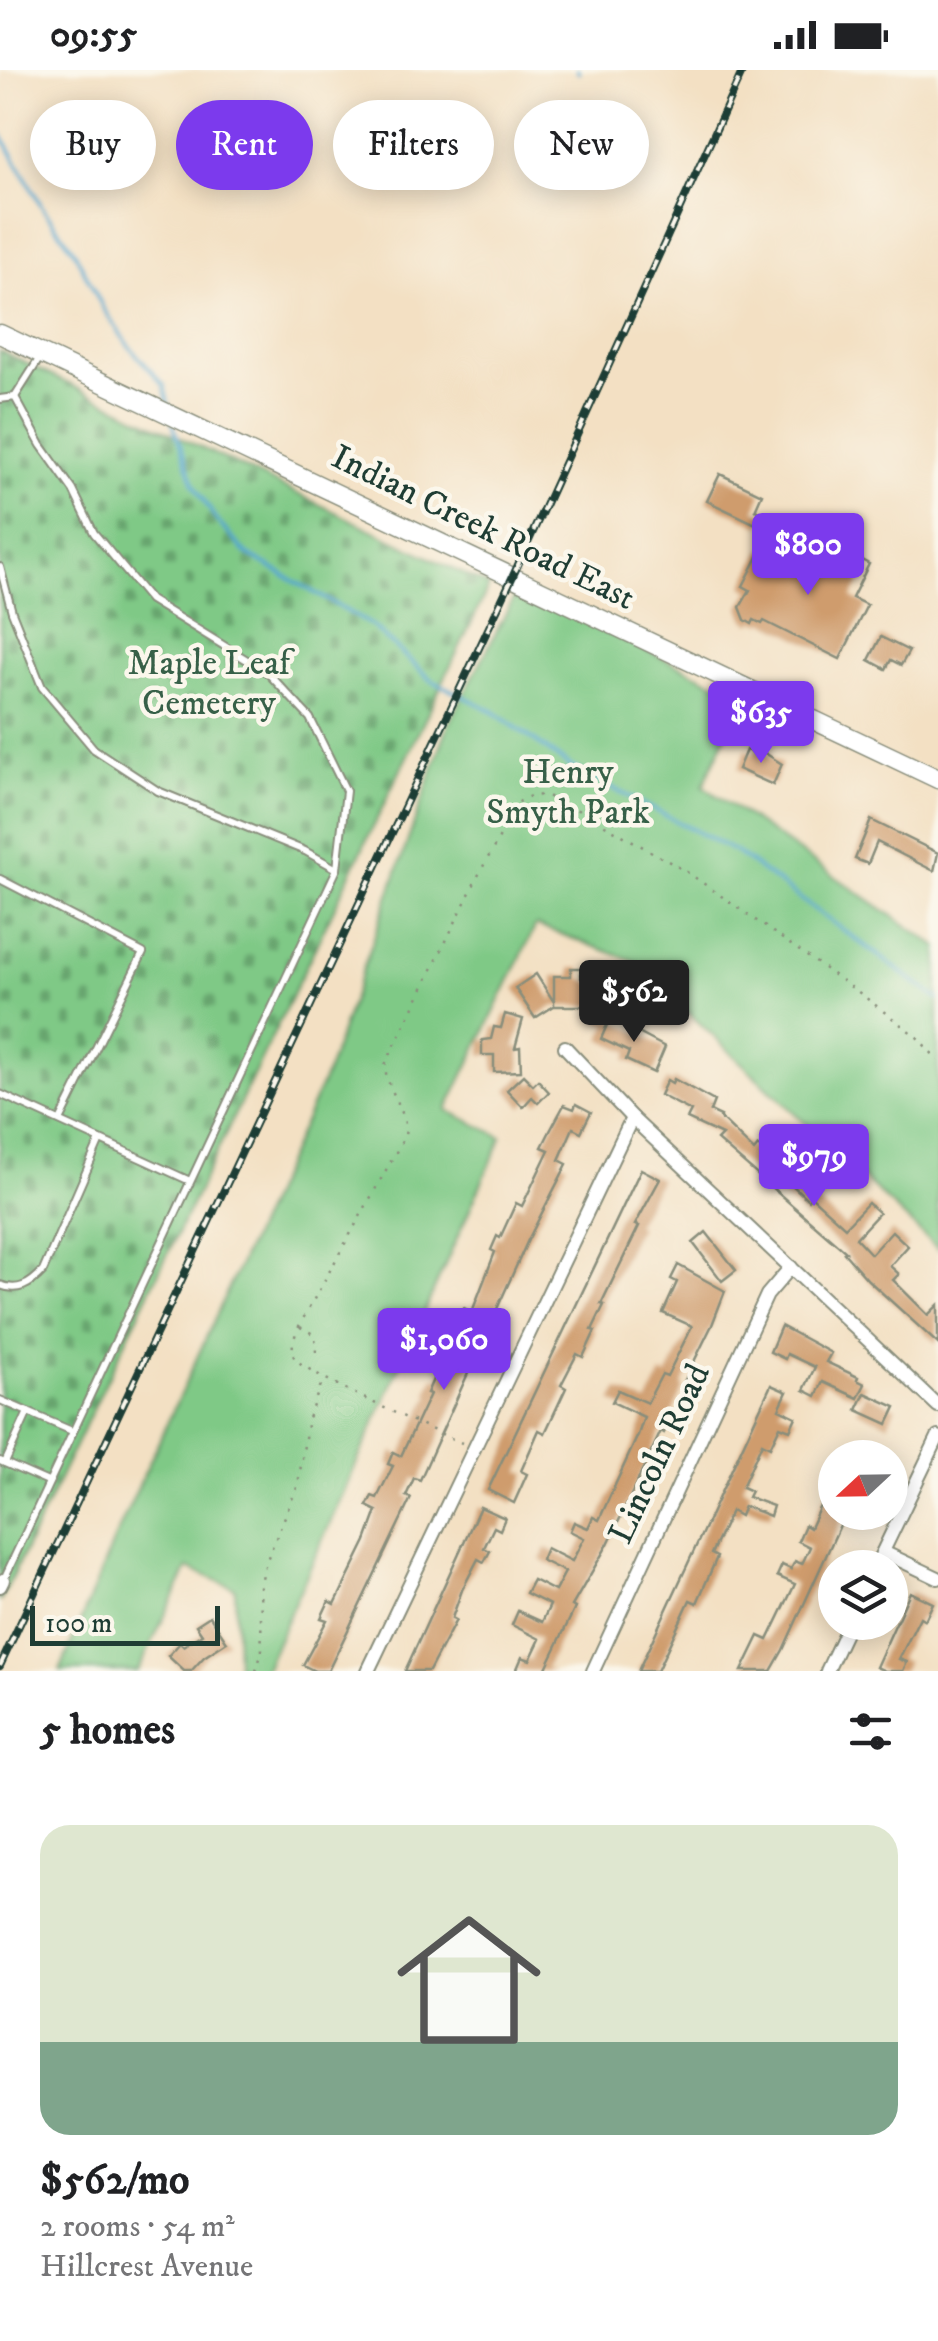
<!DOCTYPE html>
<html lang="en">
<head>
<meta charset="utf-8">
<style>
  :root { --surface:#fff; --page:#f2f2f2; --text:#202124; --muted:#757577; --line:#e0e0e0; --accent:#7c3aed }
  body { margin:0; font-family:"IM FELL DW Pica",serif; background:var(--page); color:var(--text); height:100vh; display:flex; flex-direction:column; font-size:38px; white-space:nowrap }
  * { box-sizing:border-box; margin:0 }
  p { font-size:32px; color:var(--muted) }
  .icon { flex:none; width:55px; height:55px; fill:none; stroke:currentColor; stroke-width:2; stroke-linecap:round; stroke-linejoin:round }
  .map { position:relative; height:1601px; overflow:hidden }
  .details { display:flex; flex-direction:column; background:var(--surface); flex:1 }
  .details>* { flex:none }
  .guide { position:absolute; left:30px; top:30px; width:880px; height:90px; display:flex; gap:20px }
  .needle { width:65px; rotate:248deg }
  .controls { position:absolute; left:818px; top:1370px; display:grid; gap:20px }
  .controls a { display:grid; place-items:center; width:90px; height:90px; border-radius:50%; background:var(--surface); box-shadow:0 5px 25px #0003; font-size:50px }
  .scale { position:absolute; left:30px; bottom:25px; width:190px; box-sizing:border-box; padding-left:10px; border:5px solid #1f3d34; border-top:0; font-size:28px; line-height:35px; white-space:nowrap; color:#1f3d34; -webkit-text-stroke:8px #fbf7ec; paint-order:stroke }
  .price { position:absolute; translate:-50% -85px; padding:0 22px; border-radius:10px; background:var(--accent); color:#fff; font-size:32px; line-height:65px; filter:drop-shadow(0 2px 5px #0008) }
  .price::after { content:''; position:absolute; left:50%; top:60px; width:30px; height:22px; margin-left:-15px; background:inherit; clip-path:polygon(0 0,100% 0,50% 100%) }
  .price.selected { background:#222; color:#fff }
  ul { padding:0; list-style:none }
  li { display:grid; align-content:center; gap:20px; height:530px; padding:0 40px }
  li+li { border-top:2px solid var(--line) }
  li span { display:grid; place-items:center; height:310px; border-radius:30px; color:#555 }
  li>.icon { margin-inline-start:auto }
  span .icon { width:180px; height:180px; fill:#fffc; stroke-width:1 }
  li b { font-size:42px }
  h2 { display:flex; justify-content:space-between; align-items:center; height:120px; padding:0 40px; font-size:42px }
  .pill { padding:0 35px; border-radius:45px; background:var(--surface); box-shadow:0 5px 25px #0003; font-size:35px; line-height:90px }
  .pill.selected { background:var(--accent); color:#fff }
  .status { display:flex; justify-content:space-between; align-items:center; height:70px; padding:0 50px; background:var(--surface); direction:ltr }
  .status svg { height:28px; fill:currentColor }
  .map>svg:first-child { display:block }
</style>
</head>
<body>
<div class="status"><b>09:55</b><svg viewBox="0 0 49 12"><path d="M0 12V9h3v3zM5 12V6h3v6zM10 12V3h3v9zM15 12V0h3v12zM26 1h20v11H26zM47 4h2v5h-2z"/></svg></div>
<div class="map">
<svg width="938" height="1601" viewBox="0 0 938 1601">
  <defs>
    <pattern id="cemetery-stones" width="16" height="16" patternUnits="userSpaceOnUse" patternTransform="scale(2.5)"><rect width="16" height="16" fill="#7fc986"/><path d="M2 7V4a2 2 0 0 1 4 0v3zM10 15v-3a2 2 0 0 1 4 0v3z" fill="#67a46e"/></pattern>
  </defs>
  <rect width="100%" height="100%" fill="#fbf7ec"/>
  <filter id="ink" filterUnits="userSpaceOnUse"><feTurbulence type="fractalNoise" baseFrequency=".01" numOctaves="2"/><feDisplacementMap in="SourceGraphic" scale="20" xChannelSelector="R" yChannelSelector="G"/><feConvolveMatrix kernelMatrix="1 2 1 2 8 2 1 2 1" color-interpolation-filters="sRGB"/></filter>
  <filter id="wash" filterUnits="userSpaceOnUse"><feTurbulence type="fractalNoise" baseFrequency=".0048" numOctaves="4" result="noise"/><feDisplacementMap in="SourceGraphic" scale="40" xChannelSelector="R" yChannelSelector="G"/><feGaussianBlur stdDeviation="2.25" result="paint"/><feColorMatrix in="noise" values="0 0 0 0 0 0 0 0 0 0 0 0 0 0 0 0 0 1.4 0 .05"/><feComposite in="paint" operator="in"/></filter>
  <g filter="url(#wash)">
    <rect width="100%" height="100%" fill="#f3e0c3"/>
    <!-- cemetery -->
    <polygon fill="url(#cemetery-stones)" stroke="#4f835d" stroke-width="2.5" points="0,281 489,516 0,1532"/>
    <!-- park -->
    <polygon fill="#7fc986" stroke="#4f835d" stroke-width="2.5" points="518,520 744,626 703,716 938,877 938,1179 634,891 536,855 447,1040 502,1067 264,1601 246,1601 237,1596 235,1518 188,1498 138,1601 60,1601 115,1468 327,1002 449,653"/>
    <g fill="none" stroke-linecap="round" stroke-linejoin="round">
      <!-- stream -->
      <g stroke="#52a6cd" stroke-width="4">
        <polyline points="577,0 579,3"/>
        <polyline points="0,62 44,140 73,179 103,238 128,275 164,315 169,337"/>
        <polyline points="172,351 194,414 216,450 247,484 371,555 431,610 491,640 570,696 736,782 938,929"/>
      </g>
    </g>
    <g id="blocks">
      <!-- building -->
      <g fill="#cf9c6d">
        <polygon points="720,404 762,424 755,440 765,444 760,456 707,431"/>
        <polygon points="833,475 869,494 852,528 867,535 840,589 764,551 762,554 754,550 752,554 745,550 740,537 750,520 743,516 762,479 807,498 812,486 824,492"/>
        <polygon points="881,567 909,581 901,595 891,590 886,599 869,590"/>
        <polygon points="757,678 782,694 773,715 738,699 746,680 754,684"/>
        <polygon points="871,750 938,783 934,801 877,772 868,794 855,789"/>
        <polygon points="571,898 581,898 581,908 615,924 609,936 603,936 613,941 606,954 593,948 599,936 554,936 535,948 515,918 536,904 554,932 554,906 571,906"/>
        <polygon points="505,944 523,949 515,978 520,977 521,1001 494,1002 494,985 482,985 482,970 491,969 494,957 501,958"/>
        <polygon points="610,948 665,977 654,1003 626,990 629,982 601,969"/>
        <polygon points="523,1005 533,1015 538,1010 549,1022 538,1033 532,1027 523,1037 507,1020"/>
        <polygon points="674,1009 714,1031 710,1041 721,1046 720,1048 754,1081 758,1076 779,1095 775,1099 808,1130 811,1126 845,1157 868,1133 879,1143 856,1168 871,1184 892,1161 908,1176 890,1196 899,1204 893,1210 928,1245 938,1235 938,1274 868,1210 844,1183 846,1182 717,1070 722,1065 687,1049 691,1041 660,1025 667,1010 672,1013"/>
        <polygon points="576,1034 591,1042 581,1062 573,1058 559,1090 567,1094 528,1170 420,1410 414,1408 406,1426 411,1428 348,1560 328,1601 315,1601 303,1595 327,1550 321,1548 329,1531 335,1534 366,1471 377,1441 367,1436 372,1426 377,1428 393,1396 388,1394 393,1382 401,1386 430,1324 427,1323 434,1307 439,1309 462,1260 456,1257 464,1238 472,1242 495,1182 491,1180 497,1166 500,1168 516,1133 522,1136 549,1080 542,1077 550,1061 564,1035 574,1039"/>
        <polygon points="641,1099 660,1109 635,1155 639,1156 601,1234 604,1235 592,1260 595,1261 583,1287 577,1284 561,1315 566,1318 545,1363 539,1360 521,1401 527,1404 514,1433 488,1420"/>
        <polygon points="706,1162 736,1200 722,1211 693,1173"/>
        <polygon points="678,1195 725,1221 712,1255 682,1316 684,1317 664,1363 661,1361 608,1474 572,1536 575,1538 546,1598 553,1601 516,1601 522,1587 530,1590 540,1569 512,1555 518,1541 542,1552 550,1535 526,1523 533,1510 555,1521 565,1502 541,1490 546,1478 572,1491 584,1468 570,1461 574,1452 588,1458 593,1447 599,1450 638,1365 644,1347 612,1332 618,1320 647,1333 662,1304 667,1306 692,1256 663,1243 677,1212 671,1209"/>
        <polygon points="781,1256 831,1283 826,1292 858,1307 857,1310 865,1314 858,1328 823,1312 816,1326 804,1320 815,1297 787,1284 785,1289 770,1282"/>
        <polygon points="771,1315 787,1322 779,1339 796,1347 790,1360 780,1356 770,1377 762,1373 742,1417 751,1421 748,1427 773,1436 770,1446 744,1436 740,1446 731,1441 711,1484 717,1487 697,1533 690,1530 657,1601 638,1601"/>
        <polygon points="865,1323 896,1337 888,1354 857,1340"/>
        <polygon points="825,1425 835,1430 835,1442 846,1442 783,1580 771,1601 742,1601 759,1566 768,1570 795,1514 777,1506 782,1495 791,1499 795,1491 802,1494 810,1477 798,1471 805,1455 810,1458"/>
        <polygon points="480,1437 505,1448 500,1460 494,1457 484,1478 490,1481 484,1492 478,1489 462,1520 452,1548 456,1550 429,1601 405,1601"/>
        <polygon points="910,1522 933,1533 925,1550 920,1547 899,1589 907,1592 903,1601 885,1601 876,1597"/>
        <polygon points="210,1546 227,1572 204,1587 191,1601 184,1601 168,1586 180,1573 183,1576 202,1564 196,1555"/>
      </g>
    </g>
  </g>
  <g filter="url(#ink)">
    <use href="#blocks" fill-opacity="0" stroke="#898e7c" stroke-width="2.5"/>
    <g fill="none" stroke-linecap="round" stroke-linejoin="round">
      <defs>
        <g id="lane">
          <polyline points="15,327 41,286"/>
          <polyline points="0,329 15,327 41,375 73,420 94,463 150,530 268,603 310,648 346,721 337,799 4,1509"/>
          <polyline points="0,497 12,542 42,617 94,679 158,721 305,781 337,799"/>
          <polyline points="0,809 143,883 60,1051"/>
          <polyline points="0,1024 190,1111"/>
          <path d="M0 1215C18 1222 30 1215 43 1201L100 1070"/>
          <polyline points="0,1330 72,1361"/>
          <polyline points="0,1391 48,1412"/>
          <polyline points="5,1393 28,1342"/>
        </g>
        <g id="street">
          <polyline points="565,977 632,1048 938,1336"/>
          <polyline points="883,1482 938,1508"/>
          <polyline points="875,1498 938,1367"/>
          <polyline points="0,1516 3,1510"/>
          <polyline points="368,1601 632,1048"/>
          <polyline points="593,1601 767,1225 791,1197"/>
          <polyline points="827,1601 850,1552"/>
        </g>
        <polyline id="secondary" points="0,264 938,709"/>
      </defs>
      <!-- lane casing -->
      <use href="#lane" stroke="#898e7c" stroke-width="10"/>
      <!-- street casing -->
      <use href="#street" stroke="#898e7c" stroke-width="16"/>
      <!-- secondary casing -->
      <use href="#secondary" stroke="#898e7c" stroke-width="21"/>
      <!-- path -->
      <g stroke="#898e7c" stroke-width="2.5" stroke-dasharray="2.5 8" stroke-linecap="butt">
        <polyline points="300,1257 315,1265 316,1282"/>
        <path d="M462 1373C437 1362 302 1303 294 1287 290 1278 295 1265 299 1256L405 1066C409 1041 386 1021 385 995L480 802 520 731 532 725 547 726 582 742 687 802 861 924 917 967 938 990"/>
        <polyline points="256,1601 262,1582 260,1516 266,1492 298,1415 308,1348 323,1310"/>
      </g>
      <!-- lane -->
      <use href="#lane" stroke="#fff" stroke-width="6"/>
      <!-- street -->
      <use href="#street" stroke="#fff" stroke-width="12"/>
      <!-- secondary -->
      <use href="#secondary" stroke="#fff" stroke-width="18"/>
      <defs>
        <polyline id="rail" points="0,1596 512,508 743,0"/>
      </defs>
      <!-- rail casing -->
      <use href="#rail" stroke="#1f3d34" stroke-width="8"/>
      <!-- rail -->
      <use href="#rail" stroke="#fbf7ec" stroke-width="4" stroke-dasharray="11" stroke-linecap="butt"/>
    </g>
  </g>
  <g text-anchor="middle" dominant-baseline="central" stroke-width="9" stroke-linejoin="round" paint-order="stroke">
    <!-- street labels -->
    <g font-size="35" fill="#1f3d34" stroke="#fbf7ec">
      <text transform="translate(483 458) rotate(26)">Indian Creek Road East</text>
      <text transform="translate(660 1384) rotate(-65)">Lincoln Road</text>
    </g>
    <!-- park labels -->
    <g font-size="35" fill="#376048" stroke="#fbf7ec">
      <text x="209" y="594">Maple Leaf<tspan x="209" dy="40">Cemetery</tspan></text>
      <text x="568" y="703">Henry<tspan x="568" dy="40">Smyth Park</tspan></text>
    </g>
  </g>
</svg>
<div class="controls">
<a><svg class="needle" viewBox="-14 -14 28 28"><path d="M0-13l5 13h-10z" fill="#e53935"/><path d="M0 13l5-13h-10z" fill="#757577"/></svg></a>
<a><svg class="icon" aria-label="layers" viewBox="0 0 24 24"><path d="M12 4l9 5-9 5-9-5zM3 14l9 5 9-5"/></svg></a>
</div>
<div class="scale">100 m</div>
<b class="price" style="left:808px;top:528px">$800</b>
<b class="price" style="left:761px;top:696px">$635</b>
<b class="price selected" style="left:634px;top:975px">$562</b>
<b class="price" style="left:814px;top:1139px">$979</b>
<b class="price" style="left:444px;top:1323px">$1,060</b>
<div class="guide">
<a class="pill">Buy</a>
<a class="pill selected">Rent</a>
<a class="pill">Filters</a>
<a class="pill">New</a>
</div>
</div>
<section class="details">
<h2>5 homes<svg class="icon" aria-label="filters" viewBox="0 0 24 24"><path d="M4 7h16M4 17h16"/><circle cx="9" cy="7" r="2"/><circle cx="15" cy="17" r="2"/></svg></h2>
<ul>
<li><span style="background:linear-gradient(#dfe7d0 70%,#7fa58c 0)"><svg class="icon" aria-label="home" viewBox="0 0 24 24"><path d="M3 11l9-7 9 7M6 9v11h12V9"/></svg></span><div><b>$562/mo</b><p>2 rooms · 54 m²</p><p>Hillcrest Avenue</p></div></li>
</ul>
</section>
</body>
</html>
